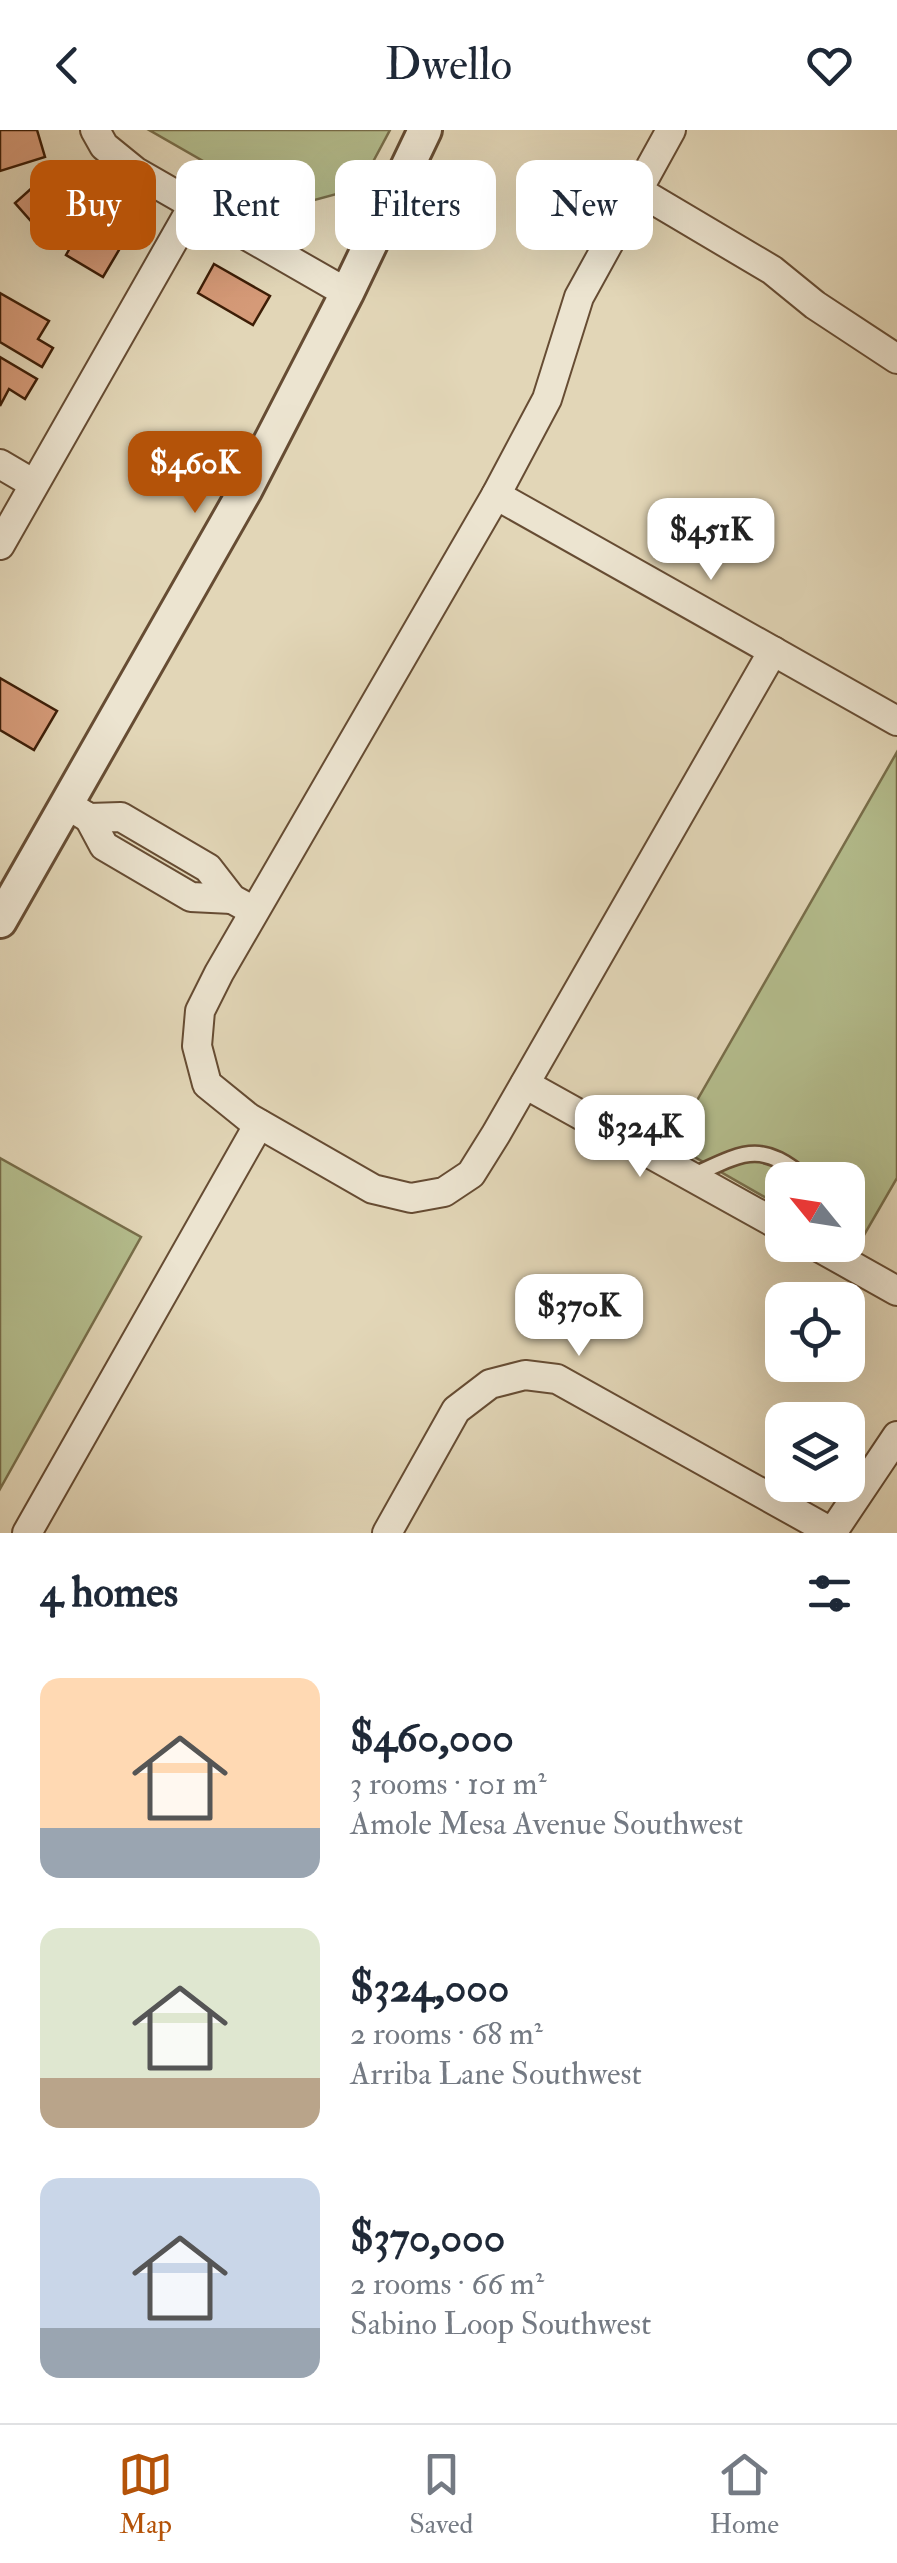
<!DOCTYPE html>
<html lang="en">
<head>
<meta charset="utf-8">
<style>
  :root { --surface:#fff; --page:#f2f2f3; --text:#1f2937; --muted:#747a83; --line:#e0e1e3; --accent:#b45309 }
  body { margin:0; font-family:"IM FELL Double Pica",serif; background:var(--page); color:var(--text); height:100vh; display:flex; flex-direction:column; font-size:38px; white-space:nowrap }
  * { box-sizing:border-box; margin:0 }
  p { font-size:32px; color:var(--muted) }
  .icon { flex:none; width:55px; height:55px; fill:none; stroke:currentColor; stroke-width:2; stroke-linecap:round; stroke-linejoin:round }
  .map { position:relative; height:1403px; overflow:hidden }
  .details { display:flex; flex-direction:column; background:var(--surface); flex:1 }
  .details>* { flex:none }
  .top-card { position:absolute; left:30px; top:30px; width:838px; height:90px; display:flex; gap:20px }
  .needle { width:65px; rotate:300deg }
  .controls { position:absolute; left:765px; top:1032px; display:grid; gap:20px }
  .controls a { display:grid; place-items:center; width:100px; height:100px; border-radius:20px; background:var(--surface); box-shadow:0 10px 40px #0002; font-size:50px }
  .price { position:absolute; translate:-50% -85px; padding:0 22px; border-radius:20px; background:#fff; color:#222; font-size:32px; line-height:65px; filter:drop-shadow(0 2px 5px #0008) }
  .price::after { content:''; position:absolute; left:50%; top:60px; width:30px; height:22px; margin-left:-15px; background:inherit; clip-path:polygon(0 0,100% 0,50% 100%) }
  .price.on { background:var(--accent); color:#fff }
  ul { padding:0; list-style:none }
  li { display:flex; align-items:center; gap:30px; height:250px; padding:0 40px }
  li span { display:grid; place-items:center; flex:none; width:280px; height:200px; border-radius:20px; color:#555 }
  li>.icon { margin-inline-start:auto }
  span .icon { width:120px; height:120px; fill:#fffc; stroke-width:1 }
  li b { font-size:42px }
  h2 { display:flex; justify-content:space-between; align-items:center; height:120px; padding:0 40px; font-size:42px }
  .chip { padding:0 35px; border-radius:20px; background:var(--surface); box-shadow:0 10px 40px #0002; font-size:35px; line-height:90px }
  .chip.on { background:var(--accent); color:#fff }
  header { display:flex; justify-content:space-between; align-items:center; height:130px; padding:0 40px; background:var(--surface); font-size:45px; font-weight:600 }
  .dock { display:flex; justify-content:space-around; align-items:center; height:140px; border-top:2px solid var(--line); background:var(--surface); font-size:28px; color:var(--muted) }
  .dock a { display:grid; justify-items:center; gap:5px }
  .dock .on { color:var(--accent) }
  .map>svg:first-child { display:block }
</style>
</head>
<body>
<header><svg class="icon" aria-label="back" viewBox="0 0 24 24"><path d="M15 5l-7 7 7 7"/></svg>Dwello<svg class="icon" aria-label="heart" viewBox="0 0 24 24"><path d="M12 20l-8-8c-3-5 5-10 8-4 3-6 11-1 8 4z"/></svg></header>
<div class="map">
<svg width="897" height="1403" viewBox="0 0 897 1403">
  <rect width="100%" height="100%" fill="#e2d6b7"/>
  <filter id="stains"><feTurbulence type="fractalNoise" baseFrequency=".002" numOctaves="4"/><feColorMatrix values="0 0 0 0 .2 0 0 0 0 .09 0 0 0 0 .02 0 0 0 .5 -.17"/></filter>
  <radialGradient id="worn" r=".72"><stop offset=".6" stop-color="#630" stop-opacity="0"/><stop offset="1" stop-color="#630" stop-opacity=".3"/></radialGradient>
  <!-- green -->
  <g fill="#b4bd8d" stroke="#786e4a" stroke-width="2.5">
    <polygon points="149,0 390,0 359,58 285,78"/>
    <polygon points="897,622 897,1048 856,1119 848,1113 848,1050 782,1050 782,1077 672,1014"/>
    <polygon points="0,1028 141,1107 0,1359"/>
  </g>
  <!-- building -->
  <g fill="#d59a78" stroke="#3d1e07" stroke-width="2.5">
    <polygon points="0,0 37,0 45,27 0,41"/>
    <polygon points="53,39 83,73 45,107 15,73"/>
    <polygon points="94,76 132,98 103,147 66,125"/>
    <polygon points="214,134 270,166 253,195 198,163"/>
    <polygon points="0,163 49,191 38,209 53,218 42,237 0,212"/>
    <polygon points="0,227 37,249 25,269 9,259 0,276"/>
    <polygon points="0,548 57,581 34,620 0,600"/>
  </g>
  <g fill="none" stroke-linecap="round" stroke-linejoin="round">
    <defs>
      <path id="service" d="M692 1046C742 1023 761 1009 807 1050"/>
      <g id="minor">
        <polyline points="95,0 104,16 136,42 347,163"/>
        <polyline points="671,0 579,167 547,269 496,365 219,843 200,881 197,916 207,954 249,988 373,1059 411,1068 444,1062 471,1044 496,1004 773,521"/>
        <polyline points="637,60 772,140 815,175 897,229"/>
        <polyline points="0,334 34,354"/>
        <polyline points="496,365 897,591"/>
        <polyline points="0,415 193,76"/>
        <polyline points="66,674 89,688 121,687 208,738 232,769 254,781"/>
        <polyline points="89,688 104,716 191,767 232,769"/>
        <polyline points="525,954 782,1097"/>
        <polyline points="815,1115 897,1161"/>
        <polyline points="27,1403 259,994"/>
        <polyline points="387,1403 456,1280 490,1254 525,1245 557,1249 833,1403"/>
        <polyline points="832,1403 897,1306"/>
      </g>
      <polyline id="tertiary" points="0,791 246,359 347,163 425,0"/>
    </defs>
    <!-- service casing -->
    <use href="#service" stroke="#664c33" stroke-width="19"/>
    <!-- minor casing -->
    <use href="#minor" stroke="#664c33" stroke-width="32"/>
    <!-- tertiary casing -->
    <use href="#tertiary" stroke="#664c33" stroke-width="38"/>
    <!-- service -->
    <use href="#service" stroke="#ece4d0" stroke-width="14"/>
    <!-- minor -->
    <use href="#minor" stroke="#ece4d0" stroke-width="28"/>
    <!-- tertiary -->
    <use href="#tertiary" stroke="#ece4d0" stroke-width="32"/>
  </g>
  <rect width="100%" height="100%" filter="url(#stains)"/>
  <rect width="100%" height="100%" fill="url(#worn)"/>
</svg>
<div class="controls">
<a><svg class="needle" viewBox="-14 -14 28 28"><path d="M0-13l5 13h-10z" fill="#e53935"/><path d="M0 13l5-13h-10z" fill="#747a83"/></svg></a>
<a><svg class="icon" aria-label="locate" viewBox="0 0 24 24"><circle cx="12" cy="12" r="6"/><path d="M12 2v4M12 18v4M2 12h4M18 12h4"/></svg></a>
<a><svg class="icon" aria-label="layers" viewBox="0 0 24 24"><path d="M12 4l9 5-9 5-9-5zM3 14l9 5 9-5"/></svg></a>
</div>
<b class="price on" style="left:195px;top:386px">$460K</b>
<b class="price" style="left:711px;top:453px">$451K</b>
<b class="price" style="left:640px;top:1050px">$324K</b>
<b class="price" style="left:579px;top:1229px">$370K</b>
<div class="top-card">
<a class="chip on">Buy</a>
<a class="chip">Rent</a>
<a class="chip">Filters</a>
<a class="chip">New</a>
</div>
</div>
<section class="details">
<h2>4 homes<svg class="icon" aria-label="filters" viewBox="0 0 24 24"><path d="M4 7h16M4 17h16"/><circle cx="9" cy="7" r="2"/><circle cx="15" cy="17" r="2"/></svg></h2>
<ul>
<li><span style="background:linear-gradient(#ffd9b3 75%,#9aa5b1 0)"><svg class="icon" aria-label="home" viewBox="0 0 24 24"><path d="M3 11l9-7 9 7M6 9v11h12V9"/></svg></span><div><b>$460,000</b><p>3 rooms · 101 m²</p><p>Amole Mesa Avenue Southwest</p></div></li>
<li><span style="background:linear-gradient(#dfe7d0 75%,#b9a48a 0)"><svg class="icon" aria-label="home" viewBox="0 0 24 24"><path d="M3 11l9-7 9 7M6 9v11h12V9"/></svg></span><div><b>$324,000</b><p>2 rooms · 68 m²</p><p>Arriba Lane Southwest</p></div></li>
<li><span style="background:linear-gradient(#c9d6e8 75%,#9aa5b1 0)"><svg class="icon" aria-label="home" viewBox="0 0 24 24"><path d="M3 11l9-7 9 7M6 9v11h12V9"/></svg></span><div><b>$370,000</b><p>2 rooms · 66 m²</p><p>Sabino Loop Southwest</p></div></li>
</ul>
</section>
<nav class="dock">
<a class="on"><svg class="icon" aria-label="map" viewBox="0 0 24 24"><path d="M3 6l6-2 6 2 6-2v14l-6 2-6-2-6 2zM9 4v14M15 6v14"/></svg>Map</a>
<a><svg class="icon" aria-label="saved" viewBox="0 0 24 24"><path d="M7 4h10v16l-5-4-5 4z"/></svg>Saved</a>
<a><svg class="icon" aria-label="home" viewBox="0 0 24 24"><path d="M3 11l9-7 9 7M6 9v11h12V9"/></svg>Home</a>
</nav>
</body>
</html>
